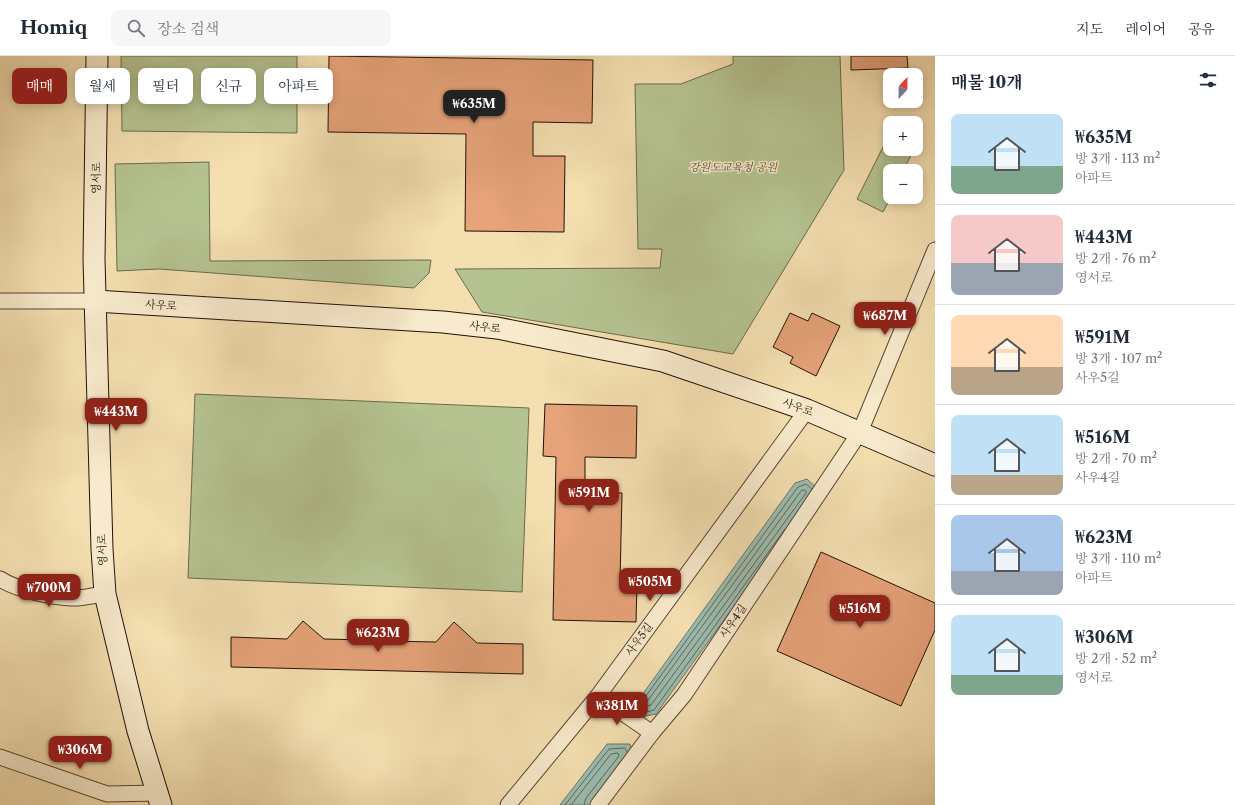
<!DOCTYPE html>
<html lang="ko">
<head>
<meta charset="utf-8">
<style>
  :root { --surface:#fff; --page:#f6f6f7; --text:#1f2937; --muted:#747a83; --line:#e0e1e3; --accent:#8f2418 }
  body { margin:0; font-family:"Libre Caslon Text","Noto Serif KR",serif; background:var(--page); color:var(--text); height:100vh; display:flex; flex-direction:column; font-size:15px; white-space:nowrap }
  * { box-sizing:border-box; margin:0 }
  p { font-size:13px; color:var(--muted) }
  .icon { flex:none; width:22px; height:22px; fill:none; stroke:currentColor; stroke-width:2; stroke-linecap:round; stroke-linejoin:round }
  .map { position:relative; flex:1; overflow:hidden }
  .panel { display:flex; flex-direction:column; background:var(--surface); width:300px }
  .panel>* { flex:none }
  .banner { position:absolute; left:12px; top:12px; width:380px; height:36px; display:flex; gap:8px }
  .needle { width:26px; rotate:22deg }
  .tools { position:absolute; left:883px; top:12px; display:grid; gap:8px }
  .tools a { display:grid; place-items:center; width:40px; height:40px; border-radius:8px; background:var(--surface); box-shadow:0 2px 10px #0003; font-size:20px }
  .price { position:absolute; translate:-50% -34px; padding:0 9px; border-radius:8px; background:var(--accent); color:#fff; font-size:13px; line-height:26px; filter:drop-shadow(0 1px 2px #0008) }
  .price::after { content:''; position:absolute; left:50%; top:24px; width:12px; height:9px; margin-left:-6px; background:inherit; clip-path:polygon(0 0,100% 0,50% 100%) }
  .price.on { background:#222; color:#fff }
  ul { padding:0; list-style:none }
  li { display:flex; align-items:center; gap:12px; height:100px; padding:0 16px }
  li+li { border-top:1px solid var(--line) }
  li span { display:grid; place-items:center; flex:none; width:112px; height:80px; border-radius:8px; color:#555 }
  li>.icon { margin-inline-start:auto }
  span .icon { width:48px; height:48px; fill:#fffc; stroke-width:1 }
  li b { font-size:17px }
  h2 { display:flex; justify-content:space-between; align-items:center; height:48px; padding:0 16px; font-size:17px }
  .tag { padding:0 14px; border-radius:8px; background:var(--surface); box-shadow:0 2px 10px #0003; font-size:14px; line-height:36px }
  .tag.on { background:var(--accent); color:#fff }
  header { display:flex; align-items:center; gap:24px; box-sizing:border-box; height:56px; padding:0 20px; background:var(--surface); border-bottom:1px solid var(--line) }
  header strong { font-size:19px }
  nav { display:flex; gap:22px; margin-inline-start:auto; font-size:14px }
  .search { width:280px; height:36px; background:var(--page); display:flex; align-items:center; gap:10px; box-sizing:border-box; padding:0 14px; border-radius:8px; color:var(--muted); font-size:15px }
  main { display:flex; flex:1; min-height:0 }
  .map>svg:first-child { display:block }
</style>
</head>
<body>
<header>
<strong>Homiq</strong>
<div class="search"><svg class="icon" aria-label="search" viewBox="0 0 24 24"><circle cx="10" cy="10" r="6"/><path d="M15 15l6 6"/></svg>장소 검색</div>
<nav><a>지도</a><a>레이어</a><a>공유</a></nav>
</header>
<main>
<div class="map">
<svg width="935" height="749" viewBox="0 0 935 749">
  <rect width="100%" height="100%" fill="#f4dfb1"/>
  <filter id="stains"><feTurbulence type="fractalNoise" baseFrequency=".005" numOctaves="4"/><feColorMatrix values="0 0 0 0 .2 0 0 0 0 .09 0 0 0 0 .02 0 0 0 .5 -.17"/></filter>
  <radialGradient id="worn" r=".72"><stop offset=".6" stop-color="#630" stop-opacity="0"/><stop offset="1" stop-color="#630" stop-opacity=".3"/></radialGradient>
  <!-- green -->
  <g fill="#b5c391" stroke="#6b6a4c">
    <polygon points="121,0 297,0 297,77 122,75"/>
    <polygon points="733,0 840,0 844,114 733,298 482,256 455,213 660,212 662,193 638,193 635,28 681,28 733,8"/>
    <polygon points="890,77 890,93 914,93 903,115 890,115 891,141 883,156 857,143"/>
    <polygon points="209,106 210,205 431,204 429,217 414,232 159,213 117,215 115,108"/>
    <polygon points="195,338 529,352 522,536 188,522"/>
  </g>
  <!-- water -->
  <g fill="#9cbcaf" stroke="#6b786c">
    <polygon points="807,423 820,435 807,449 656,658 637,662 629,657 795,427"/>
    <polygon points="607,688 630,688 632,698 592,749 560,749"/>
  </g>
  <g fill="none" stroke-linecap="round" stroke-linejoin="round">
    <!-- shore -->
    <g stroke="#5e675c" stroke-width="1">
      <polygon points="804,434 806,435 806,437 651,649 647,650 646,647 801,435"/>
      <polyline points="635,655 798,431 806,428 812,433"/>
      <polyline points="639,658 654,654 785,473"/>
      <polyline points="565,749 609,693 625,692 627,696"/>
      <polyline points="571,749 611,698 618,697 619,700 586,742 584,749"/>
    </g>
  </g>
  <!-- building -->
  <g fill="#e6a279" stroke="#211208">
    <polygon points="329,0 593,4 592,67 533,66 533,100 565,100 564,176 465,175 466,78 328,76"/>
    <polygon points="851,0 907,0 908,12 851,14"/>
    <polygon points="790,257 808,265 812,257 840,270 816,320 790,307 793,301 773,291"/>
    <polygon points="545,348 637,350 636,402 585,401 585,436 622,437 620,526 637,526 636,566 553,564 556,401 543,400"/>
    <polygon points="821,496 935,547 935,574 901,650 777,595"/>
    <polygon points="303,565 324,583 367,584 367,571 387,572 387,585 436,586 454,566 477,587 523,588 523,618 231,611 231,581 287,583"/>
  </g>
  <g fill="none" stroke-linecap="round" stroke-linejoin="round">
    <defs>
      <g id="street">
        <polyline points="0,245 95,245"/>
        <path d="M0 523C17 534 51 541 71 542 82 543 94 539 105 538"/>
        <polyline points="598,640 652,677"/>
        <polyline points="0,701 107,738 158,737"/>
        <polyline points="508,749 598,640 807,354"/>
        <polyline points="598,749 652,677 684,639 860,376 935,194"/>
      </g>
      <g id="secondary">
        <polyline points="97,0 94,203 102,493 105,538 138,675 161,749"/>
        <polyline points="95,245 443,266 497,272 663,305 807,354 935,409"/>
      </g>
    </defs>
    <!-- street casing -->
    <use href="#street" stroke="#564532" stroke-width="17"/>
    <!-- secondary casing -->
    <use href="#secondary" stroke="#211208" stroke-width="23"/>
    <!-- street -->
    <use href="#street" stroke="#f8eacc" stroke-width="15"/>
    <!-- secondary -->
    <use href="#secondary" stroke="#f8eacc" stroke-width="21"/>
  </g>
  <g text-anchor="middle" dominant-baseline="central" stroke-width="3" stroke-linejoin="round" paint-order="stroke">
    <!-- park labels -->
    <g font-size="11" font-style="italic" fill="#555038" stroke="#f8eacc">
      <text x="733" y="111">강원도교육청 공원</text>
    </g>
    <!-- street labels -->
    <g font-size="11" fill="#211208" stroke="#f8eacc">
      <text transform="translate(96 122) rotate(-89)">영서로</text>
      <text transform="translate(161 249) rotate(4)">사우로</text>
      <text transform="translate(485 271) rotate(7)">사우로</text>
      <text transform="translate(798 351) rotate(20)">사우로</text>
      <text transform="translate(102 494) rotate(-93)">영서로</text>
      <text transform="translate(733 565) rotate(-56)">사우4길</text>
      <text transform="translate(639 583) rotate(-54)">사우5길</text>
    </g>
  </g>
  <rect width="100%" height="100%" filter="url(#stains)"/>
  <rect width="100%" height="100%" fill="url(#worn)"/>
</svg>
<div class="tools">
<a><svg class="needle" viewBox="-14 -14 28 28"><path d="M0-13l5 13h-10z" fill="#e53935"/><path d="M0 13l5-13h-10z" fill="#747a83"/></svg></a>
<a>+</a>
<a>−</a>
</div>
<b class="price on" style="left:474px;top:68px">₩635M</b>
<b class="price" style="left:885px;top:280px">₩687M</b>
<b class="price" style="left:116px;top:376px">₩443M</b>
<b class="price" style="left:589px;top:457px">₩591M</b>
<b class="price" style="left:650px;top:546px">₩505M</b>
<b class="price" style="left:49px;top:552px">₩700M</b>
<b class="price" style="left:860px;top:573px">₩516M</b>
<b class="price" style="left:378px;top:597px">₩623M</b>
<b class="price" style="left:617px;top:670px">₩381M</b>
<b class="price" style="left:80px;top:714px">₩306M</b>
<div class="banner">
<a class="tag on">매매</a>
<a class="tag">월세</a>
<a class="tag">필터</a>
<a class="tag">신규</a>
<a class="tag">아파트</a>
</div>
</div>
<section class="panel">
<h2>매물 10개<svg class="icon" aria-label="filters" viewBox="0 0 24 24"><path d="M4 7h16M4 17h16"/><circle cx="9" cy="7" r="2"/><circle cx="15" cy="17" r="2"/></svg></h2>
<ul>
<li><span style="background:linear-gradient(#bfe0f5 65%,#7fa58c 0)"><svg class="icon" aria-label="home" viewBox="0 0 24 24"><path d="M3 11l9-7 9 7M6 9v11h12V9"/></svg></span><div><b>₩635M</b><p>방 3개 · 113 m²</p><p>아파트</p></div></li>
<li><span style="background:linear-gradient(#f6c9c9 60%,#9aa5b1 0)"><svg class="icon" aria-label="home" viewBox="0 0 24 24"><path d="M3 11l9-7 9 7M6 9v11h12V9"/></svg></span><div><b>₩443M</b><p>방 2개 · 76 m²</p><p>영서로</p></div></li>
<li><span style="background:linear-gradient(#ffd9b3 65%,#b9a48a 0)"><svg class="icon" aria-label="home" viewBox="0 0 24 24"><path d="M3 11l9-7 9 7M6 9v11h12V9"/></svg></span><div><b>₩591M</b><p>방 3개 · 107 m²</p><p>사우5길</p></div></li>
<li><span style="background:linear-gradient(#bfe0f5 75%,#b9a48a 0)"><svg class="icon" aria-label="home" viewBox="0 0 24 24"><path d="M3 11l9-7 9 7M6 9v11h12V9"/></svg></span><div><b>₩516M</b><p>방 2개 · 70 m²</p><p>사우4길</p></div></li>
<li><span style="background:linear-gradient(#a9c7e8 70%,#9aa5b1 0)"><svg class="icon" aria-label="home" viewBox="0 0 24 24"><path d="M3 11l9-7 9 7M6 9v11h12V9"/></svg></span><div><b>₩623M</b><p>방 3개 · 110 m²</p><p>아파트</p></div></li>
<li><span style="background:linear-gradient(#bfe0f5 75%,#7fa58c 0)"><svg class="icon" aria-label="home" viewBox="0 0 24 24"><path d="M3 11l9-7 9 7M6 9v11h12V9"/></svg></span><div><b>₩306M</b><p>방 2개 · 52 m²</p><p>영서로</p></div></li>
</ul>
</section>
</main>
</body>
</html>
